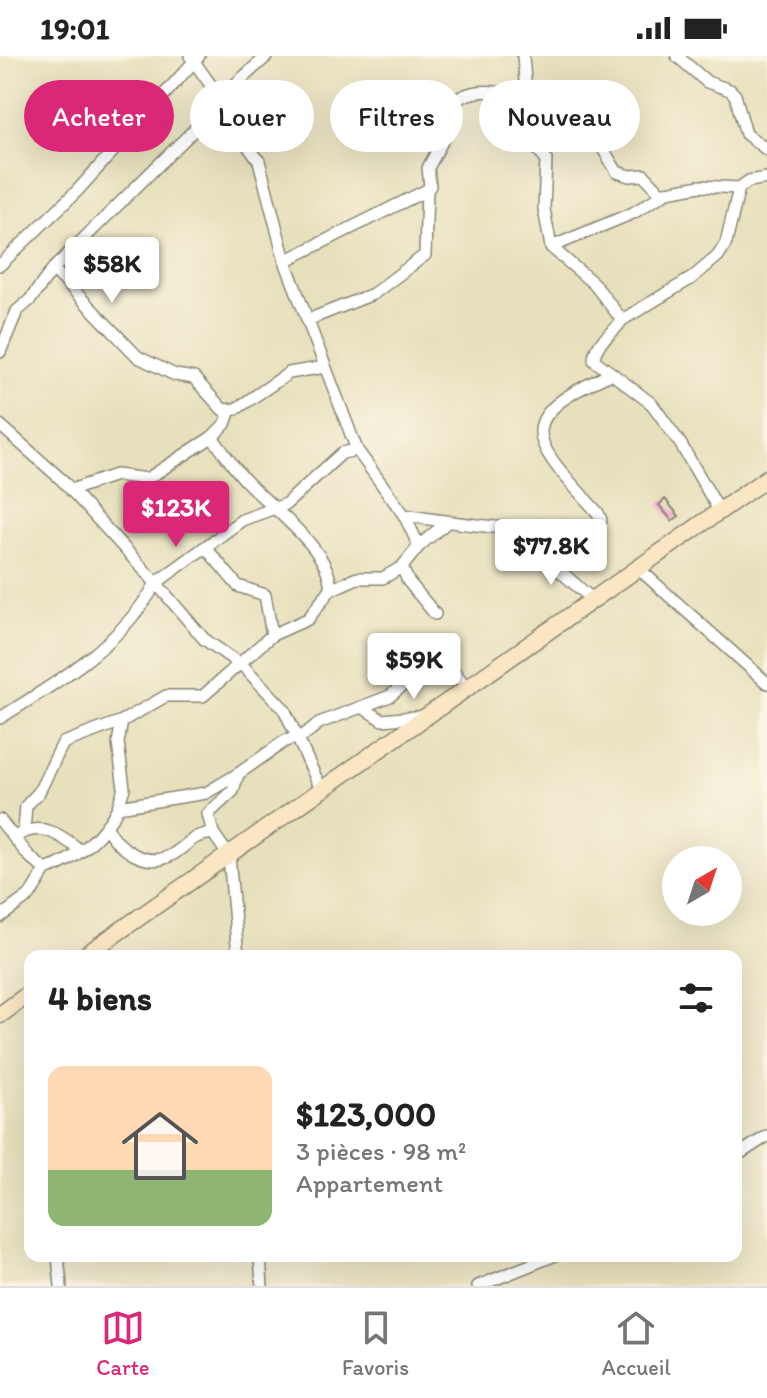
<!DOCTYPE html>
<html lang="fr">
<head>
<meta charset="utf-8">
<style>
  :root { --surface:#fff; --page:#f6f6f6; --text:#222; --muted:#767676; --line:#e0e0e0; --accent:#db2777 }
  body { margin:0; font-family:Itim,sans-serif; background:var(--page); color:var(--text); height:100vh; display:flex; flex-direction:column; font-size:30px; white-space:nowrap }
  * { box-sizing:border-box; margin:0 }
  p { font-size:26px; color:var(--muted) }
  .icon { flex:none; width:44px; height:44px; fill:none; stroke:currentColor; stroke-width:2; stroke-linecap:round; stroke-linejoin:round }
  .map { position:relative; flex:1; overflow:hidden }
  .panel { position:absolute; left:24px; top:894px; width:718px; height:312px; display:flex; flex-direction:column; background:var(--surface); border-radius:16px; box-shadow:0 8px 32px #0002 }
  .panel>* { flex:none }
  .banner { position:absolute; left:24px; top:24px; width:720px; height:72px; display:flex; gap:16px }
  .needle { width:52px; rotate:39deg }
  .controls { position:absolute; left:662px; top:790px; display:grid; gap:16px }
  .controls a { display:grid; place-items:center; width:80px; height:80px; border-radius:50%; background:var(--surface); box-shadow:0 8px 32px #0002; font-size:40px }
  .price { position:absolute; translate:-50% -68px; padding:0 18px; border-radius:8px; background:#fff; color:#222; font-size:26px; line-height:52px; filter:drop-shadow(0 2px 4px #0008) }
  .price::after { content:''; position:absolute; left:50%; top:48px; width:24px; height:18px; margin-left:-12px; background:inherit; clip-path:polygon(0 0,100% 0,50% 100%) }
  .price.selected { background:var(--accent); color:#fff }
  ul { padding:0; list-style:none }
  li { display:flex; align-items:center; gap:24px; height:200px; padding:0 24px }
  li+li { border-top:2px solid var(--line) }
  li span { display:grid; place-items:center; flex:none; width:224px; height:160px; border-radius:16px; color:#555 }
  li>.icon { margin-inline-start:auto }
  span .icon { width:96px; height:96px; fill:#fffc; stroke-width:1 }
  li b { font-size:34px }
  h2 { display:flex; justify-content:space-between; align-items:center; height:96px; padding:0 24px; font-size:34px }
  .tag { padding:0 28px; border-radius:36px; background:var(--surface); box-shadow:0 8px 32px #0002; font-size:28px; line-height:72px }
  .tag.selected { background:var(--accent); color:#fff }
  .status { display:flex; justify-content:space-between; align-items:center; height:56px; padding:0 40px; background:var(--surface); direction:ltr }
  .status svg { height:22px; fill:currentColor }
  .tabs { display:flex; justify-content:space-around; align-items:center; height:112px; border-top:2px solid var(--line); background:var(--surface); font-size:22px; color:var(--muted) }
  .tabs a { display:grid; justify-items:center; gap:4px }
  .tabs .selected { color:var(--accent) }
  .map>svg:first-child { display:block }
</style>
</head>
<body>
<div class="status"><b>19:01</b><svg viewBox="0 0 49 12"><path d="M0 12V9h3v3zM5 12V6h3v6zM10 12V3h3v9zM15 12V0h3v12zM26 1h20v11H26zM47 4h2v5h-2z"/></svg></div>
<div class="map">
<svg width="767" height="1230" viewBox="0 0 767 1230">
  <rect width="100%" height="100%" fill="#fcf5e5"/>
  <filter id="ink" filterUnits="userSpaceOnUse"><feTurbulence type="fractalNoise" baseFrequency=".0125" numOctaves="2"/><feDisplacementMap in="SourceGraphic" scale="16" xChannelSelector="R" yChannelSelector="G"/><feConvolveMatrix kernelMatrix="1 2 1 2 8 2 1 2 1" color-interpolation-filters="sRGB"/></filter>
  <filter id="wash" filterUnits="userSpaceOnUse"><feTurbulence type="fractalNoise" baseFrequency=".006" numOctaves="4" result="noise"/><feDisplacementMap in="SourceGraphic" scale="32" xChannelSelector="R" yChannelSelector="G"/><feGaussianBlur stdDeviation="1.8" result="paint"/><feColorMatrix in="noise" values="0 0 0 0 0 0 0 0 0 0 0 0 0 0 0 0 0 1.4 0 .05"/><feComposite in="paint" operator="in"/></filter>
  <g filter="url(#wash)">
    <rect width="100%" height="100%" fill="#e7e0bc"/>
    <g id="blocks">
      <!-- building -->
      <polygon fill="#f0a6cd" points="665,443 679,460 672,465 659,449"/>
    </g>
  </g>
  <g filter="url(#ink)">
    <use href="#blocks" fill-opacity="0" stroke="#898674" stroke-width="2"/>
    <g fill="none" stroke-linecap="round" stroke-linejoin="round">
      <defs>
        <g id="street">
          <path d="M190 0 220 42 221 53 259 105 285 205 357 394 404 459C446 466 487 471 530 474L540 476 552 492 578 482 596 472 601 464 598 457C537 389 503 365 611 318"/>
          <path d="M523 0 530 84 546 103 544 153 551 191 594 228 622 264C613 279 594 286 594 304L652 348 680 387 720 456"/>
          <polyline points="677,0 707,26 730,34 735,39 746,78 767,94"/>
          <polyline points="220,42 267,0"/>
          <polyline points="221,53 201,67 53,213 138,301 175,319 194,322 223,354 236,353 289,317 325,311"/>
          <polyline points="528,54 539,49 579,53 617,116 630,120 644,119 660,136 667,136"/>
          <polyline points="551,191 633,157 667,136 700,130 739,132"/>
          <path d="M285 205 427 134 430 130 428 112 445 80 441 59C462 28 495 34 526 41"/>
          <polyline points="0,209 77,135 199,0"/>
          <polyline points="310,263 373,238 425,199 427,134"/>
          <polyline points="622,264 692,222 718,200 726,187 739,132 749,125 767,122"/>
          <polyline points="0,296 17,255 30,244 53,213"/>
          <path d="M0 369 62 424 156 527C123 587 57 627 0 662"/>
          <path d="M212 381C224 396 234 413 247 426 269 450 335 497 330 534"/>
          <polyline points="71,434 116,419 147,423 212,381 225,368 230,354"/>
          <polyline points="404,459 419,490 402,511 408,525 435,558"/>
          <polyline points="419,490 445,468"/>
          <polyline points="206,492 238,530 265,539 272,579"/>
          <polyline points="552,492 560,515 593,544"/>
          <polyline points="639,513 767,627"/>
          <polyline points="362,651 382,664 425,660"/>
          <polyline points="322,735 284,653 244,611 204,583 156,527 242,464 286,448 342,397 357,394"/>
          <polyline points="118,751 124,732 118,687 122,665 166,640 203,640 272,579 308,563 330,534 357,522 383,522 402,511"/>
          <polyline points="0,764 28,799 45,814"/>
          <path d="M106 770C118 793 148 815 175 797 193 785 190 780 213 777"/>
          <polyline points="24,775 26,750 39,736 63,687 122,665"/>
          <path d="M16 780C42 765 59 778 81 795"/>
          <path d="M0 861 30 839 45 814C75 805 105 779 118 751L206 737 238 718"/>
          <polyline points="238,900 229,800 213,777 208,758 233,735 238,718 285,685 303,680 319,667 390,640 413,621 425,604 437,601 445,604 466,631"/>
          <polyline points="736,1100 767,1080"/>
          <polyline points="58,1200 61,1230"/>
          <polyline points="260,1200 262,1230"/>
          <polyline points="478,1230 553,1200"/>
        </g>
        <g id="secondary">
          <polyline points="84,900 767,422"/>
          <polyline points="0,959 30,937"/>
        </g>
      </defs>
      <!-- street casing -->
      <use href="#street" stroke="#898674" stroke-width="14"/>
      <!-- secondary casing -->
      <use href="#secondary" stroke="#898674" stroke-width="19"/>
      <!-- street -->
      <use href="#street" stroke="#fff" stroke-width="11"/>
      <!-- secondary -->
      <use href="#secondary" stroke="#fbe6c4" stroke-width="16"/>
    </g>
  </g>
</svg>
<div class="controls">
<a><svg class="needle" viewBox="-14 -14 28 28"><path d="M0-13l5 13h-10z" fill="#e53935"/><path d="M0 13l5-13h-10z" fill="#767676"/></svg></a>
</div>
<b class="price" style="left:112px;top:249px">$58K</b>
<b class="price selected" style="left:176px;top:493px">$123K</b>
<b class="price" style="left:551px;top:531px">$77.8K</b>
<b class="price" style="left:414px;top:645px">$59K</b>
<div class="banner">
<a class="tag selected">Acheter</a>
<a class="tag">Louer</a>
<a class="tag">Filtres</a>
<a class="tag">Nouveau</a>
</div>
<section class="panel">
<h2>4 biens<svg class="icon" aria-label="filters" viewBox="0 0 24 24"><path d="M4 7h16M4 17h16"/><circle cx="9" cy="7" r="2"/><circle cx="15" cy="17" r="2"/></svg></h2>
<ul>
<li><span style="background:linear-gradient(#ffd9b3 65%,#8fb573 0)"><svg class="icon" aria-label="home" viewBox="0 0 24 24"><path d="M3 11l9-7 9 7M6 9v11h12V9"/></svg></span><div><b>$123,000</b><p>3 pièces · 98 m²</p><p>Appartement</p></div></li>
</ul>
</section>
</div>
<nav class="tabs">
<a class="selected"><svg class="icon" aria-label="map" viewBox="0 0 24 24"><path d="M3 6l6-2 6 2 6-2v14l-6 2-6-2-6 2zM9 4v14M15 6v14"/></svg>Carte</a>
<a><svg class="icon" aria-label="saved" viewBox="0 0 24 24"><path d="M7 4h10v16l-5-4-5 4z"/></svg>Favoris</a>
<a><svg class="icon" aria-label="home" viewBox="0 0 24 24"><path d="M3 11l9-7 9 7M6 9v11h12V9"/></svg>Accueil</a>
</nav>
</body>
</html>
